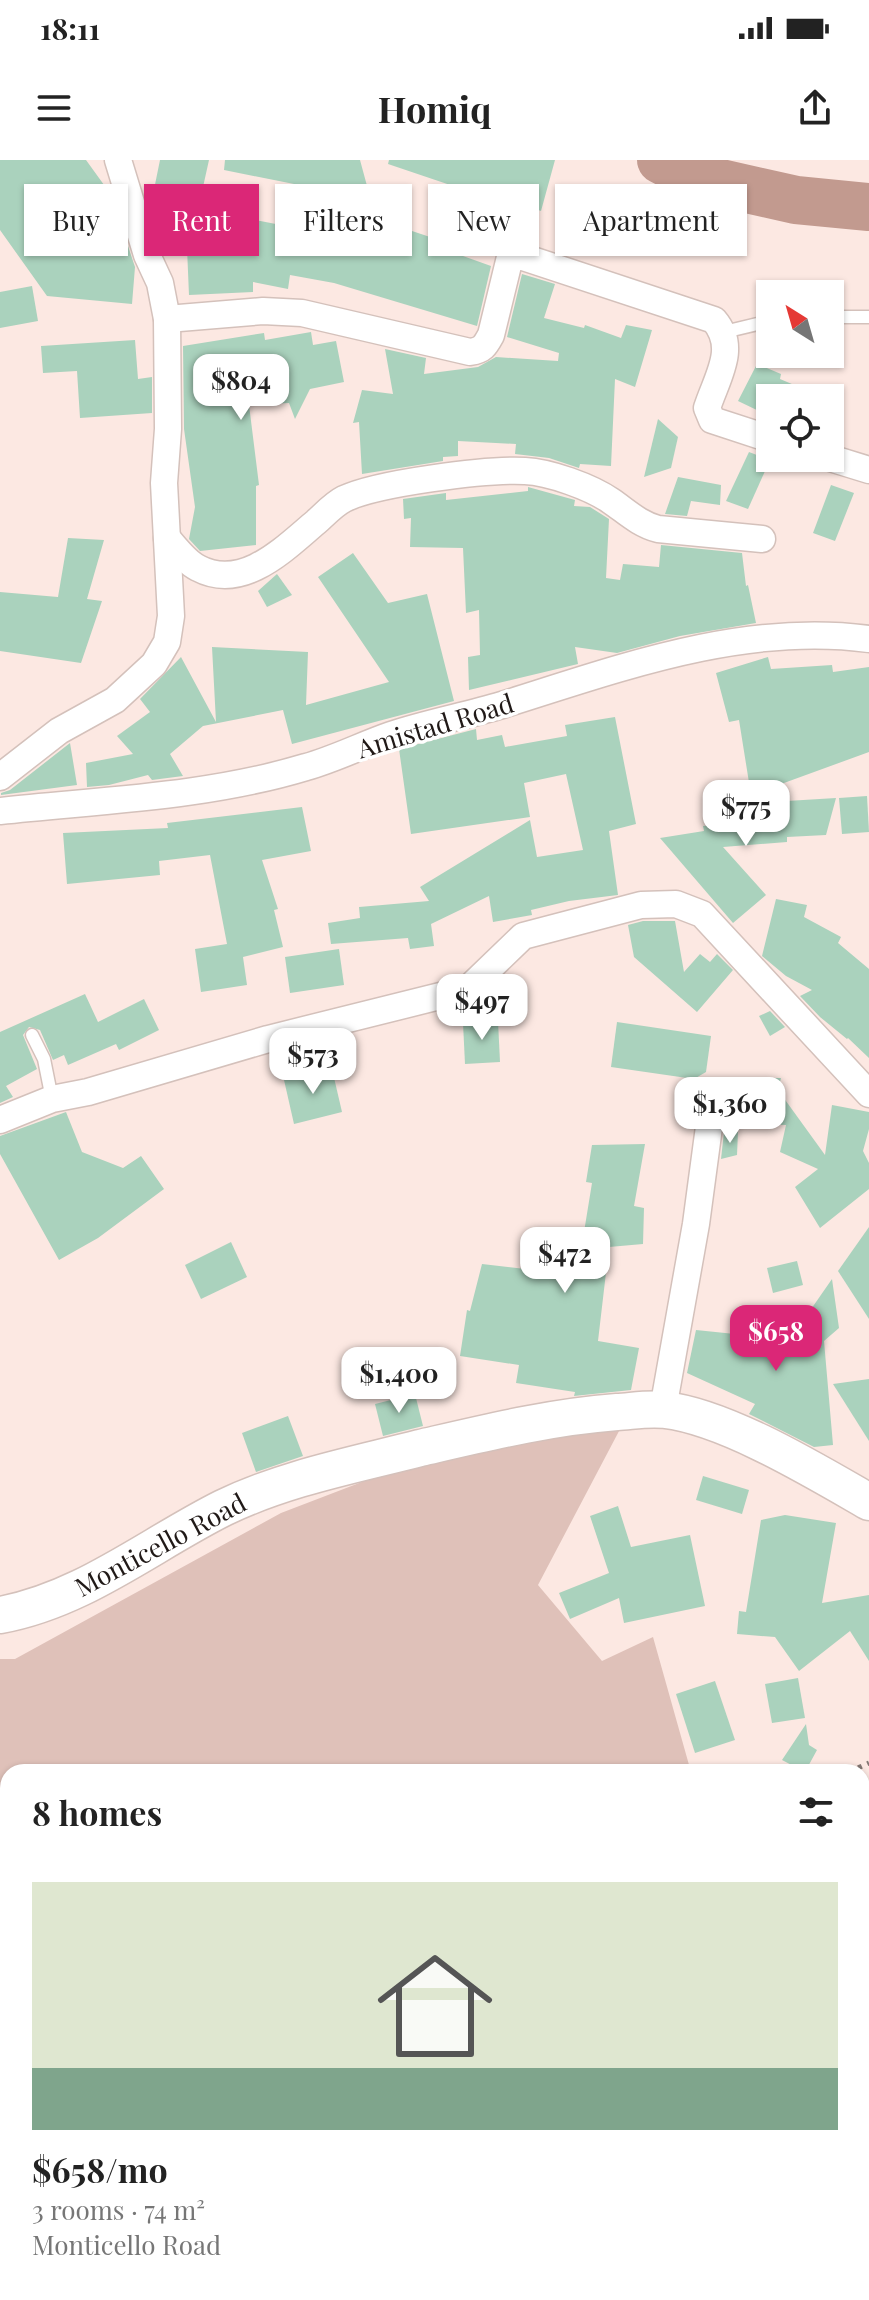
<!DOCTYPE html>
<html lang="en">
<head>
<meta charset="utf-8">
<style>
  :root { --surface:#fff; --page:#f2f2f2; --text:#222; --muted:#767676; --line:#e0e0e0; --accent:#db2777 }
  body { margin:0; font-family:"Playfair Display",serif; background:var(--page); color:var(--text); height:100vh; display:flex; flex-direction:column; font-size:30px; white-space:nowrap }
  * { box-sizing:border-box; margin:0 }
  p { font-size:26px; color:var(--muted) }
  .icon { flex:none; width:44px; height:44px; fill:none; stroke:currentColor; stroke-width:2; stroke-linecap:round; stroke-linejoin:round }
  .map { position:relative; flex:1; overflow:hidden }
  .drawer { position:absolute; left:0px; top:1604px; width:870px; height:536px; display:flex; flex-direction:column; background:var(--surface); border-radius:24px 24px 0 0; box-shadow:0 2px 6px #0004 }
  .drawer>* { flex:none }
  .banner { position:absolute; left:24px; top:24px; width:822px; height:72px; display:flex; gap:16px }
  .needle { width:52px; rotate:323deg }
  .buttons { position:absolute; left:756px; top:120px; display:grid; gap:16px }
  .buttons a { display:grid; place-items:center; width:88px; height:88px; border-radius:0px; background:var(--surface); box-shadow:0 2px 6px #0004; font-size:40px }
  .price { position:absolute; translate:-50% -68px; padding:0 18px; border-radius:16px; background:#fff; color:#222; font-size:26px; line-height:52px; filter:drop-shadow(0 2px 4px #0008) }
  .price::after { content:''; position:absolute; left:50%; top:48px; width:24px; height:18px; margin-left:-12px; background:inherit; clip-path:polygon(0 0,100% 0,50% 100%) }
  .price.selected { background:var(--accent); color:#fff }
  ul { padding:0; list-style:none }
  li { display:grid; align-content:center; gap:16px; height:424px; padding:0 32px }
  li+li { border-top:2px solid var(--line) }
  li span { display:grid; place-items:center; height:248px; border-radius:0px; color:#555 }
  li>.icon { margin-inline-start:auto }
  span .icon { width:144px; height:144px; fill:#fffc; stroke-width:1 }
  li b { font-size:34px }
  h2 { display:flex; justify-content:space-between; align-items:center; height:96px; padding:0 32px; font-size:34px }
  .tag { padding:0 28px; border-radius:0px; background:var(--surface); box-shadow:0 2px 6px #0004; font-size:28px; line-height:72px }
  .tag.selected { background:var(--accent); color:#fff }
  .status { display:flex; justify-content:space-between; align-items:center; height:56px; padding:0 40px; background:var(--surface); direction:ltr }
  .status svg { height:22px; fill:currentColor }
  header { display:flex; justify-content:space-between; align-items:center; height:104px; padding:0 32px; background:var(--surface); font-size:36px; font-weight:700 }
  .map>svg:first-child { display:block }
</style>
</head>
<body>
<div class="status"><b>18:11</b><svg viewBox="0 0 49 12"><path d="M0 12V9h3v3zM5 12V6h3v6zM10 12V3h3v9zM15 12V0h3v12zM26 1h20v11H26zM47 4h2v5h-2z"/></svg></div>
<header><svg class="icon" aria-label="menu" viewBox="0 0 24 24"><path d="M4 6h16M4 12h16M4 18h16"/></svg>Homiq<svg class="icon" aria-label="share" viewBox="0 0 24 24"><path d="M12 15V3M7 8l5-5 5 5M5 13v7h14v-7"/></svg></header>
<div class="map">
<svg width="869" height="2140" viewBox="0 0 869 2140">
  <rect width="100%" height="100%" fill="#fce8e2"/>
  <!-- green -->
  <polygon fill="#dfc1b9" points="628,1254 538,1425 602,1501 653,1477 691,1612 8,1612 8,2132 862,2132 862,1898 869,1895 869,2140 0,2140 0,1499 15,1499 281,1353 388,1312"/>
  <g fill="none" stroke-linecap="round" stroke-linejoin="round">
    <!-- river -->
    <polyline stroke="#c29a8f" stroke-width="48" points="661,0 694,17 796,40 869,47"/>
  </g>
  <!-- building -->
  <g fill="#aad2bd">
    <polygon points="0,0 86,0 112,36 62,72 125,77 135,107 132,144 47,136 0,70"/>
    <polygon points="160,0 209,0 197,54 245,58 286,66 294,24 224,10 225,0 360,0 376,59 451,84 449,91 491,106 477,166 334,123 290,115 288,129 253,122 253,132 189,135 187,88 158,78 150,49"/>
    <polygon points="389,0 555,0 541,51 507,39 502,55 458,42 462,29 388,4"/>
    <polygon points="522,114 555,124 544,158 584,168 585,165 621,178 626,165 652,170 635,227 615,219 611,306 580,304 579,308 549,298 515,294 516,284 458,281 458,296 443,297 443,301 362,314 359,262 353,263 362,230 393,234 385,189 426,198 424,214 478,207 496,197 558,201 559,193 507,177"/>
    <polygon points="32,126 38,161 0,168 0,132"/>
    <polygon points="311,172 313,185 336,181 344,222 310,229 295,259 289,243 249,245 259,325 256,326 256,385 200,391 189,379 195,347 184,269 183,186 264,173 265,180"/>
    <polygon points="135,180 138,219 152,217 152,253 80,258 77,211 43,213 41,186"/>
    <polygon points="757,204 781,214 780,219 825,238 770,238 763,253 738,241"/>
    <polygon points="658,259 678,277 671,308 644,317"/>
    <polygon points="749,292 770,300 748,349 726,341"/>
    <polygon points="678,317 721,325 720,345 691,341 687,356 665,354"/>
    <polygon points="831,325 854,333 835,381 813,373"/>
    <polygon points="528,327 575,340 574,346 590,347 609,359 606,418 620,420 623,404 659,407 661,385 742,393 746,426 748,425 756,463 680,476 617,493 575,487 578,504 469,530 468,497 480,495 479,450 466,453 463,388 410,387 411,358 404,359 403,339 446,333 446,340 528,331"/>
    <polygon points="68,378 104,380 87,439 102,441 81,503 0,491 0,432 58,437"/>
    <polygon points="353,393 388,443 427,434 454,541 292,584 283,550 203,566 170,594 183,616 152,620 148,615 109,625 87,627 86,603 133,594 117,576 150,552 140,539 181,497 216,562 212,487 308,492 306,545 389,522 318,417"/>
    <polygon points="277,414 292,435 267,447 258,431"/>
    <polygon points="768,497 771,509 832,505 833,512 869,507 869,592 751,635 739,560 729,562 716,513"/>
    <polygon points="615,557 636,664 609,671 618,735 569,741 531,750 532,755 493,762 489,736 431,764 434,786 410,789 408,778 331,784 328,763 360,758 359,747 429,741 420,727 530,660 537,697 583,690 566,614 524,623 530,657 411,674 399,589 476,569 477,580 502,575 505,587 567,576 565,565"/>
    <polygon points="70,583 77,625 1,635 1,633 10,630"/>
    <polygon points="867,636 869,672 842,674 839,638"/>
    <polygon points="836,638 826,675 787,677 787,682 723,687 766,735 733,763 660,678 704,671 703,666 753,662 752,643"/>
    <polygon points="302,647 311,691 262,700 278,749 274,750 283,787 243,797 247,825 201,832 195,789 227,784 210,695 159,701 160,715 67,724 63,673 168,668 167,663"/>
    <polygon points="776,739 807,745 804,757 841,777 838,783 869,809 869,898 848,878 847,879 820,857 800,836 812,830 786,816 762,796"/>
    <polygon points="643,761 675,761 684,812 700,794 710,802 717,794 733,810 697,852 634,797 628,765"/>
    <polygon points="339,789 344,825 290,833 285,797"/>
    <polygon points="85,834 98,862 144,839 159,870 119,890 116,884 68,905 64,895 53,900 40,870 29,867 23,875 37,909 6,926 13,937 0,943 0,872"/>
    <polygon points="770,851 785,867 770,876 759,856"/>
    <polygon points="498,861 500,902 465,904 463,863"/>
    <polygon points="617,862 711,876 706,912 694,919 611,907"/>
    <polygon points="332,909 342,952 294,964 284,920"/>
    <polygon points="728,918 781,918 778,930 825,995 832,945 869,952 869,969 863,991 869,1003 869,1029 820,1068 795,1027 818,1009 780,992 786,965 726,963"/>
    <polygon points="66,952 82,992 123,1008 141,996 164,1029 98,1078 59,1100 0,994 0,976"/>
    <polygon points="724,972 738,972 737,995 721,999"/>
    <polygon points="645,984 634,1046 644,1048 643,1084 609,1087 598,1181 639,1188 631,1230 574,1236 575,1232 516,1223 519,1205 460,1196 467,1150 470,1151 482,1104 577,1115 592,1023 586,1022 592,985"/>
    <polygon points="869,1067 869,1159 838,1111"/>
    <polygon points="231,1082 247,1117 201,1139 185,1105"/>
    <polygon points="797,1101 803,1125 773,1133 767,1108"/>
    <polygon points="832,1119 839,1168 824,1181 833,1285 814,1287 749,1254 755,1244 687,1213 696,1170 785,1179 812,1163 807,1155"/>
    <polygon points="435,1196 436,1220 402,1223 400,1199"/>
    <polygon points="869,1219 869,1281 833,1224"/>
    <polygon points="415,1234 423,1266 383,1276 375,1244"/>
    <polygon points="288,1256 303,1296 256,1312 242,1273"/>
    <polygon points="703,1316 749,1330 742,1354 696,1340"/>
    <polygon points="618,1346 631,1387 690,1375 705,1446 624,1463 619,1438 570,1459 559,1433 609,1413 590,1356"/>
    <polygon points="785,1355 836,1363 822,1443 869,1435 869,1501 850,1471 799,1511 775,1477 737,1474 739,1451 746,1452 761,1360"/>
    <polygon points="798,1518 805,1558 772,1563 765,1524"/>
    <polygon points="715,1521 735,1580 695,1593 676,1534"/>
    <polygon points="806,1564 809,1585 817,1590 805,1612 782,1600"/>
  </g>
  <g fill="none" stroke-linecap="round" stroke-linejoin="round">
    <defs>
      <g id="service">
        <polyline points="830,157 869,157"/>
        <polyline points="724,172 770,161"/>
        <polyline points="32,875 44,899 52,939"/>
        <polyline points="862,1747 869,1744"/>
      </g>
      <g id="minor">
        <path d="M167 159 263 151 302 153 470 192C483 190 485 186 491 175L511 93 714 160C738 188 717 217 707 248L712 260 770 279"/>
        <polyline points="830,298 869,310"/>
        <path d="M167 378C176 388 186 402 198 408 243 432 285 388 316 362 325 354 334 344 344 339 377 323 487 309 525 311 549 312 591 327 611 341 627 352 639 364 658 369L762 379"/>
        <polyline points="0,617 59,571 115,540 154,504 167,482 171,456 164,323 168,269 167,159 160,123 147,95 118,0"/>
        <path d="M0 651C102 640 207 637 306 607 335 599 362 585 391 575 427 563 465 556 502 545 620 508 744 462 869 479"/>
        <polyline points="0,960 52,939 88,932 268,879 468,829 523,776 641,745 676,744 702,754 869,934"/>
        <polyline points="663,1249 696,1064 713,937"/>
        <polyline points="862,1910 869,1907"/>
        <polyline points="481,2140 485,2132"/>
      </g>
      <path id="secondary" d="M0 1455C83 1440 149 1385 223 1348 285 1318 354 1305 420 1288 485 1273 550 1257 617 1252 633 1251 649 1248 665 1250 726 1257 815 1311 869 1342"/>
    </defs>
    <!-- service casing -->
    <use href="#service" stroke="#d4c1bb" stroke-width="15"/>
    <!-- minor casing -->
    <use href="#minor" stroke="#d4c1bb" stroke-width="29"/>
    <!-- secondary casing -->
    <use href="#secondary" stroke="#d4c1bb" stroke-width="39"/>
    <!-- path -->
    <g stroke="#837773" stroke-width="5" stroke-dasharray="4 6" stroke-linecap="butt">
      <polyline points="849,1612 869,1603"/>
      <polyline points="862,2091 869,2090"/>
    </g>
    <!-- service -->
    <use href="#service" stroke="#fff" stroke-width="12"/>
    <!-- minor -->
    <use href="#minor" stroke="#fff" stroke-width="26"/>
    <!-- secondary -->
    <use href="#secondary" stroke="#fff" stroke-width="36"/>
  </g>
  <g text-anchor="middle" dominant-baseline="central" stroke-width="7" stroke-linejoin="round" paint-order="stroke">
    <!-- street labels -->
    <g font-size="26" fill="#201917" stroke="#fff">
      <text transform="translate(435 565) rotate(-17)">Amistad Road</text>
      <text transform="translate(160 1384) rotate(-28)">Monticello Road</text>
    </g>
  </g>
</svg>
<div class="buttons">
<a><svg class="needle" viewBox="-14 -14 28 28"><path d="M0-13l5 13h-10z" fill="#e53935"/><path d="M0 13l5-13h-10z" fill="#767676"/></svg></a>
<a><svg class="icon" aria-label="locate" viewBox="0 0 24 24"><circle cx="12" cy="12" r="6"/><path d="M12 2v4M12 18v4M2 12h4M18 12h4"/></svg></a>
</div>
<b class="price" style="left:241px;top:262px">$804</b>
<b class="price" style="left:746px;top:688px">$775</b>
<b class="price" style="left:482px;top:882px">$497</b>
<b class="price" style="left:313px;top:936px">$573</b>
<b class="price" style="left:730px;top:985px">$1,360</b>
<b class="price" style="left:565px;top:1135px">$472</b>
<b class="price selected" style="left:776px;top:1213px">$658</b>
<b class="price" style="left:399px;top:1255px">$1,400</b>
<div class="banner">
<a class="tag">Buy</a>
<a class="tag selected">Rent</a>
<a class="tag">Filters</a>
<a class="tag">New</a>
<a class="tag">Apartment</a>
</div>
<section class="drawer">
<h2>8 homes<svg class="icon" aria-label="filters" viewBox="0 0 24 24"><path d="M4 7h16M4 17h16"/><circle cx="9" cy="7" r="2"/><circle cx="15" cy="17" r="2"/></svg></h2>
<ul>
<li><span style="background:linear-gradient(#dfe7d0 75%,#7fa58c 0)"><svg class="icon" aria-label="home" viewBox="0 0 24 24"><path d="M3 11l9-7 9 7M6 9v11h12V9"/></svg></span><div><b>$658/mo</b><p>3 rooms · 74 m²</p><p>Monticello Road</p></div></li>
</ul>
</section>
</div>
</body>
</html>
